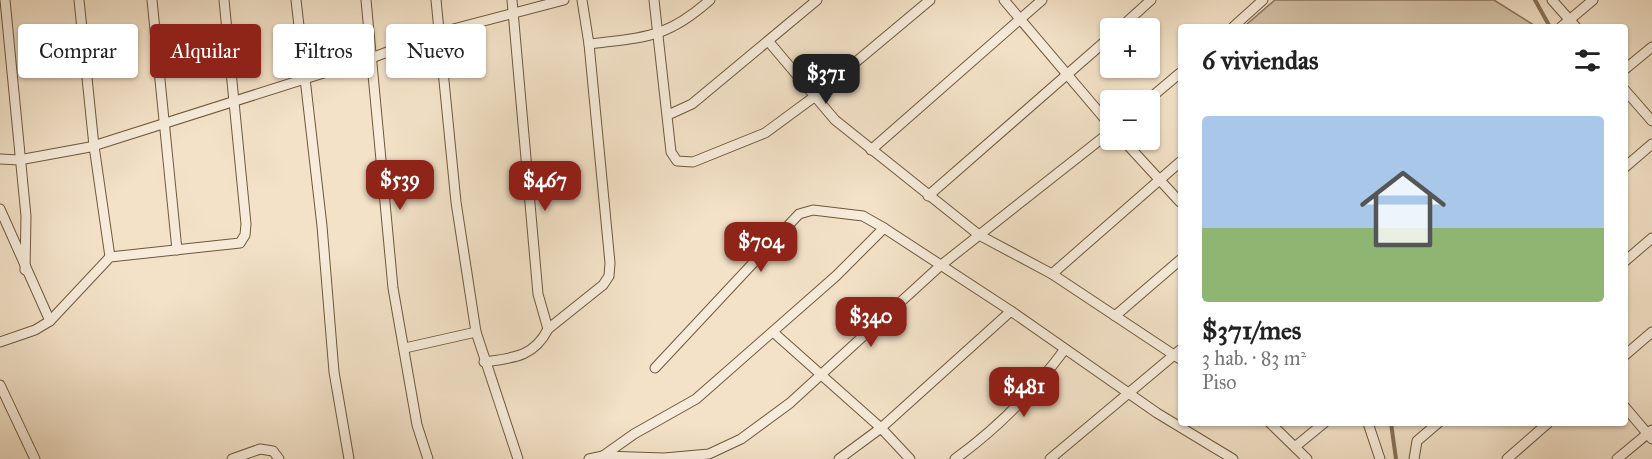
<!DOCTYPE html>
<html lang="es">
<head>
<meta charset="utf-8">
<style>
  :root { --surface:#fff; --page:#f6f6f6; --text:#222; --muted:#767676; --line:#e0e0e0; --accent:#8f2418 }
  body { margin:0; font-family:"IM FELL Great Primer",serif; background:var(--page); color:var(--text); height:100vh; display:flex; flex-direction:column; font-size:22px; white-space:nowrap }
  * { box-sizing:border-box; margin:0 }
  p { font-size:20px; color:var(--muted) }
  .icon { flex:none; width:33px; height:33px; fill:none; stroke:currentColor; stroke-width:2; stroke-linecap:round; stroke-linejoin:round }
  .map { position:relative; flex:1; overflow:hidden }
  .details { position:absolute; left:1178px; top:24px; width:450px; height:402px; display:flex; flex-direction:column; background:var(--surface); border-radius:6px; box-shadow:0 2px 4px #0004 }
  .details>* { flex:none }
  .banner { position:absolute; left:18px; top:24px; width:570px; height:54px; display:flex; gap:12px }
  .tools { position:absolute; left:1100px; top:18px; display:grid; gap:12px }
  .tools a { display:grid; place-items:center; width:60px; height:60px; border-radius:6px; background:var(--surface); box-shadow:0 2px 4px #0004; font-size:30px }
  .price { position:absolute; translate:-50% -51px; padding:0 14px; border-radius:12px; background:var(--accent); color:#fff; font-size:20px; line-height:39px; filter:drop-shadow(0 2px 3px #0008) }
  .price::after { content:''; position:absolute; left:50%; top:36px; width:18px; height:14px; margin-left:-9px; background:inherit; clip-path:polygon(0 0,100% 0,50% 100%) }
  .price.selected { background:#222; color:#fff }
  ul { padding:0; list-style:none }
  li { display:grid; align-content:center; gap:12px; height:318px; padding:0 24px }
  li+li { border-top:2px solid var(--line) }
  li span { display:grid; place-items:center; height:186px; border-radius:6px; color:#555 }
  li>.icon { margin-inline-start:auto }
  span .icon { width:108px; height:108px; fill:#fffc; stroke-width:1 }
  li b { font-size:26px }
  h2 { display:flex; justify-content:space-between; align-items:center; height:72px; padding:0 24px; font-size:26px }
  .tag { padding:0 21px; border-radius:6px; background:var(--surface); box-shadow:0 2px 4px #0004; font-size:21px; line-height:54px }
  .tag.selected { background:var(--accent); color:#fff }
  .map>svg:first-child { display:block }
</style>
</head>
<body>
<div class="map">
<svg width="1652" height="459" viewBox="0 0 1652 459">
  <rect width="100%" height="100%" fill="#f3e2c8"/>
  <filter id="stains"><feTurbulence type="fractalNoise" baseFrequency=".00333" numOctaves="4"/><feColorMatrix values="0 0 0 0 .2 0 0 0 0 .09 0 0 0 0 .02 0 0 0 .5 -.17"/></filter>
  <radialGradient id="worn" r=".72"><stop offset=".6" stop-color="#630" stop-opacity="0"/><stop offset="1" stop-color="#630" stop-opacity=".3"/></radialGradient>
  <!-- green -->
  <polygon fill="#d5c3a8" stroke="#8c765a" stroke-width="1.5" points="1275,0 1494,0 1537,27 1250,27 1247,24"/>
  <g fill="none" stroke-linecap="round" stroke-linejoin="round">
    <!-- stream -->
    <g stroke="#897356" stroke-width="4">
      <polyline points="1535,0 1550,27"/>
      <polyline points="1391,423 1396,459"/>
    </g>
    <defs>
      <g id="street">
        <polyline points="5,0 26,216 25,270"/>
        <polyline points="79,0 94,146 110,257"/>
        <polyline points="152,0 177,250"/>
        <polyline points="296,0 322,226 334,372 349,459"/>
        <polyline points="366,0 393,288 417,425 428,459"/>
        <polyline points="436,0 456,202 476,332 518,459"/>
        <polyline points="654,0 671,152 677,161 693,162 765,133 814,97 930,0"/>
        <polyline points="1004,0 1110,125"/>
        <polyline points="1552,0 1576,27"/>
        <polyline points="1233,27 1263,0"/>
        <polyline points="1561,27 1593,0"/>
        <polyline points="1120,28 1151,0"/>
        <polyline points="769,42 835,120 979,235 1052,274 1180,359"/>
        <path d="M589 44C645 37 666 39 710 0"/>
        <polyline points="1624,70 1652,47"/>
        <polyline points="1624,89 1652,121"/>
        <polyline points="1148,100 1180,73"/>
        <polyline points="668,115 692,104 817,0"/>
        <polyline points="1123,140 1180,202"/>
        <polyline points="871,150 1042,0"/>
        <polyline points="0,159 19,160 90,147 374,57 438,33 564,0"/>
        <polyline points="1624,168 1652,144"/>
        <polyline points="928,196 1110,37"/>
        <polyline points="0,209 50,321"/>
        <polyline points="1624,262 1652,238"/>
        <polyline points="1052,274 1180,162"/>
        <polyline points="1115,316 1180,260"/>
        <polyline points="548,329 603,285 609,276 610,263 589,44 582,0"/>
        <polyline points="773,332 881,428 910,459"/>
        <polyline points="0,342 35,330 50,321 110,257 240,243 245,235 246,224 224,0"/>
        <polyline points="405,348 476,332"/>
        <polyline points="1624,356 1652,332"/>
        <path d="M484 362C513 358 534 357 548 329L538 294 512 0"/>
        <polyline points="655,368 799,214 813,210 863,216 884,228 1011,311 1157,413 1233,459"/>
        <polyline points="0,385 35,459"/>
        <polyline points="1624,406 1652,439"/>
        <polyline points="1270,423 1307,459"/>
        <polyline points="1368,423 1380,459"/>
        <polyline points="1296,446 1324,423"/>
        <polyline points="603,456 634,434 696,399 836,276 884,228"/>
        <polyline points="232,459 260,449 273,451 279,459"/>
        <polyline points="589,459 603,456 664,458 709,454 741,439 790,403 940,266 1110,132"/>
        <polyline points="839,459 881,428 1011,311"/>
        <path d="M955 459C998 428 1034 391 1065 349"/>
        <polyline points="1050,459 1180,350"/>
        <polyline points="1414,459 1417,441 1438,423"/>
        <polyline points="1507,459 1548,423"/>
        <polyline points="1617,459 1652,430"/>
      </g>
    </defs>
    <!-- street casing -->
    <use href="#street" stroke="#6f583a" stroke-width="11"/>
    <!-- street -->
    <use href="#street" stroke="#f7ecdb" stroke-width="9"/>
  </g>
  <rect width="100%" height="100%" filter="url(#stains)"/>
  <rect width="100%" height="100%" fill="url(#worn)"/>
</svg>
<div class="tools">
<a>+</a>
<a>−</a>
</div>
<b class="price selected" style="left:826px;top:105px">$371</b>
<b class="price" style="left:400px;top:211px">$539</b>
<b class="price" style="left:545px;top:212px">$467</b>
<b class="price" style="left:761px;top:273px">$704</b>
<b class="price" style="left:871px;top:348px">$340</b>
<b class="price" style="left:1024px;top:418px">$481</b>
<div class="banner">
<a class="tag">Comprar</a>
<a class="tag selected">Alquilar</a>
<a class="tag">Filtros</a>
<a class="tag">Nuevo</a>
</div>
<section class="details">
<h2>6 viviendas<svg class="icon" aria-label="filters" viewBox="0 0 24 24"><path d="M4 7h16M4 17h16"/><circle cx="9" cy="7" r="2"/><circle cx="15" cy="17" r="2"/></svg></h2>
<ul>
<li><span style="background:linear-gradient(#a9c7e8 60%,#8fb573 0)"><svg class="icon" aria-label="home" viewBox="0 0 24 24"><path d="M3 11l9-7 9 7M6 9v11h12V9"/></svg></span><div><b>$371/mes</b><p>3 hab. · 83 m²</p><p>Piso</p></div></li>
</ul>
</section>
</div>
</body>
</html>
